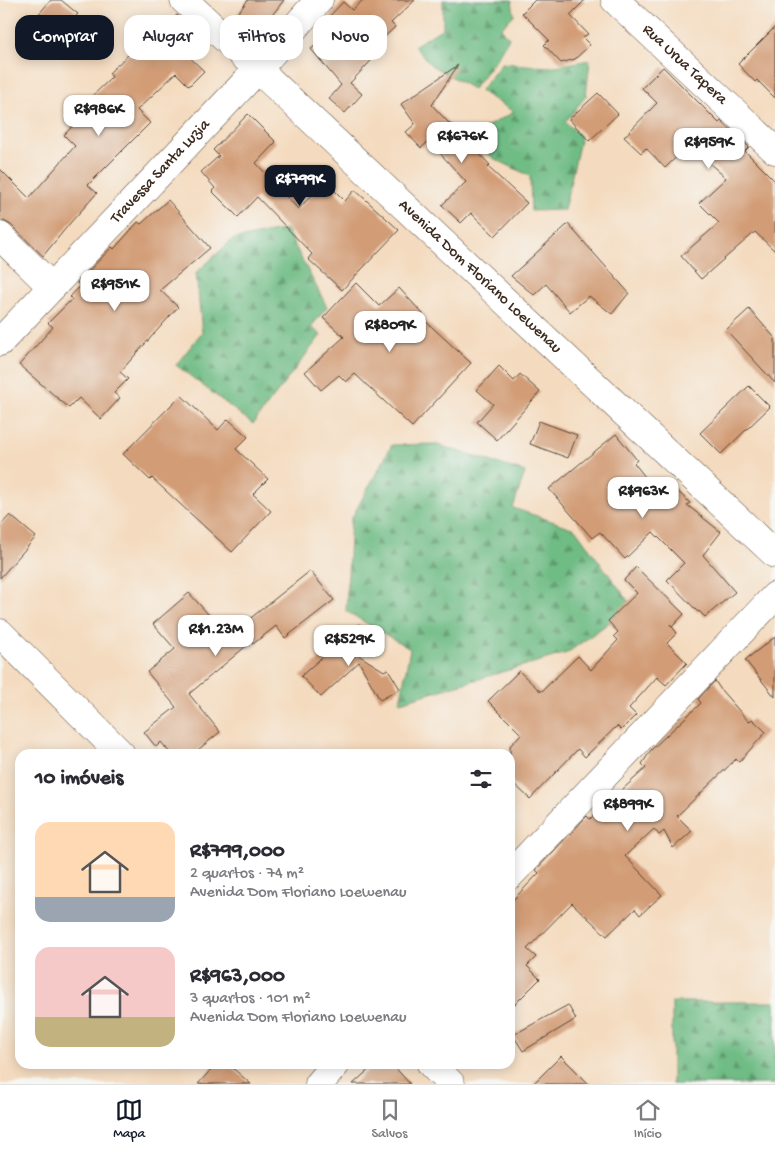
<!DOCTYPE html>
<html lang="pt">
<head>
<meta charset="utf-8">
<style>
  :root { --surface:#fff; --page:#f2f2f3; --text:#2b2b33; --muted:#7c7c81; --line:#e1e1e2; --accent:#111827 }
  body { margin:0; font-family:"Gochi Hand",sans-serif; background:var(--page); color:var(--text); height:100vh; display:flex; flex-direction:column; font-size:19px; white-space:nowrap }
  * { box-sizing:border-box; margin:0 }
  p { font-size:16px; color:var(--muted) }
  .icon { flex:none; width:28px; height:28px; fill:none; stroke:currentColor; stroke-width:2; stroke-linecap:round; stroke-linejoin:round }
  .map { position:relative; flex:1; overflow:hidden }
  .sheet { position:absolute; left:15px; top:749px; width:500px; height:320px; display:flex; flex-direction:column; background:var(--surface); border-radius:15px; box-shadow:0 2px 12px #0003 }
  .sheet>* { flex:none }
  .guide { position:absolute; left:15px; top:15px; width:500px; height:45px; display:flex; gap:10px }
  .price { position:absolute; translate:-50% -42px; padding:0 11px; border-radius:10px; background:#fff; color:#222; font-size:16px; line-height:32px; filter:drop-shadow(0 1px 2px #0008) }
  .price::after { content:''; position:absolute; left:50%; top:30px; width:15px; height:11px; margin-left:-8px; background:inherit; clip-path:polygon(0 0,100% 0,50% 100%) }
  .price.active { background:var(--accent); color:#fff }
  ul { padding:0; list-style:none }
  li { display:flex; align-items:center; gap:15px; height:125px; padding:0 20px }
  li span { display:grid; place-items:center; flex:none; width:140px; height:100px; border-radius:15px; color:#555 }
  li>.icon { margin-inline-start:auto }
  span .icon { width:60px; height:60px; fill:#fffc; stroke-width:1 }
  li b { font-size:21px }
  h2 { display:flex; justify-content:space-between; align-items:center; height:60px; padding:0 20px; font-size:21px }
  .chip { padding:0 18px; border-radius:15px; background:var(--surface); box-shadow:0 2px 12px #0003; font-size:18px; line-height:45px }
  .chip.active { background:var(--accent); color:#fff }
  .tabs { display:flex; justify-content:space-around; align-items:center; height:70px; border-top:1px solid var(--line); background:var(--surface); font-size:14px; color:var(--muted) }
  .tabs a { display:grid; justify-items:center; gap:2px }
  .tabs .active { color:var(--accent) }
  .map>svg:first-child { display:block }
</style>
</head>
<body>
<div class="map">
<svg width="775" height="1084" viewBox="0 0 775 1084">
  <defs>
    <pattern id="forest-firs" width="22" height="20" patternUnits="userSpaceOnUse" patternTransform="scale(1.25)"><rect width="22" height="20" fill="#70bc85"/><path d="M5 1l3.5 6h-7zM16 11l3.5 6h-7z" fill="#5d996c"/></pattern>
  </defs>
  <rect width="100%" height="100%" fill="#f6f6f2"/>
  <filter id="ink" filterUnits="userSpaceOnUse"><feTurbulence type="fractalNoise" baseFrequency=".02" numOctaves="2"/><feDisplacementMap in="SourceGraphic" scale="10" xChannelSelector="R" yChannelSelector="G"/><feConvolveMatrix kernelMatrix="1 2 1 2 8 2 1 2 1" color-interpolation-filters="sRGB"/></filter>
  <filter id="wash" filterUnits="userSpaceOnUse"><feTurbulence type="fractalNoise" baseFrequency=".0096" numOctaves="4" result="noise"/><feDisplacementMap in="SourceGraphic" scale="20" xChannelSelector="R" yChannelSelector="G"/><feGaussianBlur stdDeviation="1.12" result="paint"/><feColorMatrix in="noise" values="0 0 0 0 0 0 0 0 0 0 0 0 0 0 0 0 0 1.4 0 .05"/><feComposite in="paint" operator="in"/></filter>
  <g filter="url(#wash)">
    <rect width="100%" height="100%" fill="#f4dbbf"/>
    <!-- forest -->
    <g fill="url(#forest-firs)" stroke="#567352">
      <polygon points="443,0 512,0 514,15 501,28 509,38 496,59 473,89 431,65 414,46 443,28"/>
      <polygon points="590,60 586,96 565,122 581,136 564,210 531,211 530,176 493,158 469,136 514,112 480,91 502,63 549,67"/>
      <polygon points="286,229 327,307 311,327 321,335 253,424 176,365 202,332 196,273 232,240"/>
      <polygon points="435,444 525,472 513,508 575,529 632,606 567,653 400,702 410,649 346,611 351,519 392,445"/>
      <rect x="672" y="1002" width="103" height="82"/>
    </g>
    <g id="blocks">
      <!-- building -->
      <g fill="#d29c76">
        <polygon points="51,0 61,0 78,14 45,51 23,32"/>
        <polygon points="248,0 284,0 259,32 237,14"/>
        <polygon points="363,0 415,0 391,23 395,27 379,42 384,47 350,83 362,94 345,113 329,99 341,85 311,49 333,32 323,23 343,2 352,10"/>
        <polygon points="535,0 585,0 570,15 588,34 583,38 590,45 575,59 561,63 544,45 549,40 522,13"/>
        <polygon points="177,15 200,36 184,52 204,71 189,86 176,73 137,110 150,123 88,185 97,193 71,222 43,256 11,225 4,221 0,221 0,169 29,198 75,146 64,135 87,111 82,106 112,77 109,73 130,53 135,58"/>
        <polygon points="775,27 775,98 757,80 755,82 738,64"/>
        <polygon points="458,65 432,105 461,136 462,135 490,165 488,167 527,203 495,236 471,213 461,223 442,205 466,182 429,141 421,148 406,132 415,124 401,104"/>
        <polygon points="663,67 719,123 721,121 749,147 745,151 775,181 775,251 755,232 701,279 681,256 719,223 699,203 726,178 689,145 665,168 646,148 641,153 624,137 657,103 642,88"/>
        <polygon points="598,93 618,114 589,141 569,119"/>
        <polygon points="248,114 276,142 256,163 298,209 326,182 345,201 355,190 399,230 342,290 308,259 312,254 257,197 238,217 212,191 215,188 201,172 219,156 213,150"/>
        <polygon points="168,200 210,248 160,290 178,307 120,372 128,379 114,393 120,398 101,419 79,398 69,408 19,365 53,327 48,323 72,299 70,297 80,286 77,283 112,247 114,249 138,222 141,224"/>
        <polygon points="568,224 629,293 612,314 589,296 570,312 546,284 534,295 511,276"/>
        <polygon points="356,283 379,306 399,288 423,314 420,316 471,363 412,427 355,374 346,382 339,375 321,390 305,372 344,337 323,318"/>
        <polygon points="749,309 775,338 775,383 726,330"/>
        <polygon points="499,366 514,381 520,374 540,392 497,440 477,422 493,404 477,390"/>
        <polygon points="749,386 770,407 721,454 700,433"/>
        <polygon points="181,395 218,430 228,419 248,437 236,449 268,479 253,494 271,511 232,552 152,478 150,480 123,454"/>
        <polygon points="539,421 577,435 568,458 530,444"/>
        <polygon points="616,434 637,460 634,463 658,493 668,482 690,503 687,505 721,532 703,555 735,592 705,617 699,611 698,612 667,580 684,563 653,532 625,559 600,532 592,538 549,489"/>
        <polygon points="10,515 36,537 0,578 0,526"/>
        <polygon points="636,567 684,614 672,627 670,624 677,633 667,643 687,663 666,685 657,677 629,708 636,715 621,730 617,726 585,757 578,749 530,799 510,780 510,746 521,734 488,701 519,671 540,691 542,691 578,656 591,670 618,640 614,636 618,632 608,621 637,593 624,580"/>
        <polygon points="310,571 334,600 285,638 276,626 253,644 251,642 189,694 220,732 193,754 171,754 161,742 156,747 144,732 176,707 147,672 175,649 153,624 189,593 228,636"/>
        <polygon points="359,624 372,638 355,653 384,671 388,669 400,689 380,700 359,662 321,697 301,676"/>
        <polygon points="775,637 775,697 745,660"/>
        <polygon points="715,681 721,690 749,722 752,719 766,732 739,762 736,759 677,816 692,831 673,848 664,831 659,835 654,829 625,856 662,895 640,915 635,909 607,936 572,903 527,949 536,957 527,966 540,979 510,1009 510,903 539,873 536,870 587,816 590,819 646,768 642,764 651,750 701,703 698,699"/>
        <polygon points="568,1005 576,1019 523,1051 513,1035"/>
        <polygon points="561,1056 589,1084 533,1084"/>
        <polygon points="216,1064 228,1064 251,1084 198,1084"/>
        <polygon points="375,1064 392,1064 410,1084 353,1084"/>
      </g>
    </g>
  </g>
  <g filter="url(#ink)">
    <use href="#blocks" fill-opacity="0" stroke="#574536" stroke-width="1"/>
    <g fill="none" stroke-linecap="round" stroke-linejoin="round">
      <defs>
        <g id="minor">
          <path id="s1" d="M184 0 775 554"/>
          <path id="s2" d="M615 0 775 150"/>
          <polyline points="0,236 52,287"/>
          <path id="s3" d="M0 342 258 69 319 0"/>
          <polyline points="0,633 121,754"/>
          <polyline points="510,875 775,596"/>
          <polyline points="431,1064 451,1084"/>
          <polyline points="319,1084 336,1064"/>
        </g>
      </defs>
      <!-- minor casing -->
      <use href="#minor" stroke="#574536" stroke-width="29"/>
      <!-- minor -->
      <use href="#minor" stroke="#fff" stroke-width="28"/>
    </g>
  </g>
  <g text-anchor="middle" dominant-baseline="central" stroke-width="4" stroke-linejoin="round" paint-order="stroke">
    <!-- street labels -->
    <g font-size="16" fill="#3b2a1e" stroke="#f6f6f2">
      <text stroke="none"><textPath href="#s2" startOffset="95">Rua Urua Tapera</textPath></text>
      <text stroke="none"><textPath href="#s3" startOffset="234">Travessa Santa Luzia</textPath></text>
      <text stroke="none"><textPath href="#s1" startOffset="405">Avenida Dom Floriano Loewenau</textPath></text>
    </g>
  </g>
</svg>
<b class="price" style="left:99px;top:137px">R$986K</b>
<b class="price" style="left:462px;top:164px">R$676K</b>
<b class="price" style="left:709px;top:170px">R$959K</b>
<b class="price active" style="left:300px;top:207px">R$799K</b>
<b class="price" style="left:115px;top:312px">R$951K</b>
<b class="price" style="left:390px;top:353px">R$809K</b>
<b class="price" style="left:643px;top:519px">R$963K</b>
<b class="price" style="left:216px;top:657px">R$1.23M</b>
<b class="price" style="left:349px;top:667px">R$529K</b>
<b class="price" style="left:628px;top:832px">R$899K</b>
<div class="guide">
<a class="chip active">Comprar</a>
<a class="chip">Alugar</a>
<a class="chip">Filtros</a>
<a class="chip">Novo</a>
</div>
<section class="sheet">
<h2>10 imóveis<svg class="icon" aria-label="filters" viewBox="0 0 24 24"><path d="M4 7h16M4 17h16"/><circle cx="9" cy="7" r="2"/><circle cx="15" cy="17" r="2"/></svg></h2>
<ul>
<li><span style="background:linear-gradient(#ffd9b3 75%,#9aa5b1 0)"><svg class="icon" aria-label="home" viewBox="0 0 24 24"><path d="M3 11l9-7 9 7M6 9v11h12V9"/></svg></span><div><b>R$799,000</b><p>2 quartos · 74 m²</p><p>Avenida Dom Floriano Loewenau</p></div></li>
<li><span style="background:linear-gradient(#f6c9c9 70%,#c2b280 0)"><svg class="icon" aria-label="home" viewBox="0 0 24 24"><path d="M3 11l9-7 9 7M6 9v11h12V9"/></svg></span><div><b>R$963,000</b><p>3 quartos · 101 m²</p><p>Avenida Dom Floriano Loewenau</p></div></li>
</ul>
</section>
</div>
<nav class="tabs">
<a class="active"><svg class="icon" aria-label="map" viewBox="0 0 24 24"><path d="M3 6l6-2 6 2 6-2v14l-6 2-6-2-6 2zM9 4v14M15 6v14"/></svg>Mapa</a>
<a><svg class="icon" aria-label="saved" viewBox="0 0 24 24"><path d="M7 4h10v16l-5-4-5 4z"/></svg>Salvos</a>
<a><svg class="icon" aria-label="home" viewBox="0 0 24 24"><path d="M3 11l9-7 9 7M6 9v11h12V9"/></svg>Início</a>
</nav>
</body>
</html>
